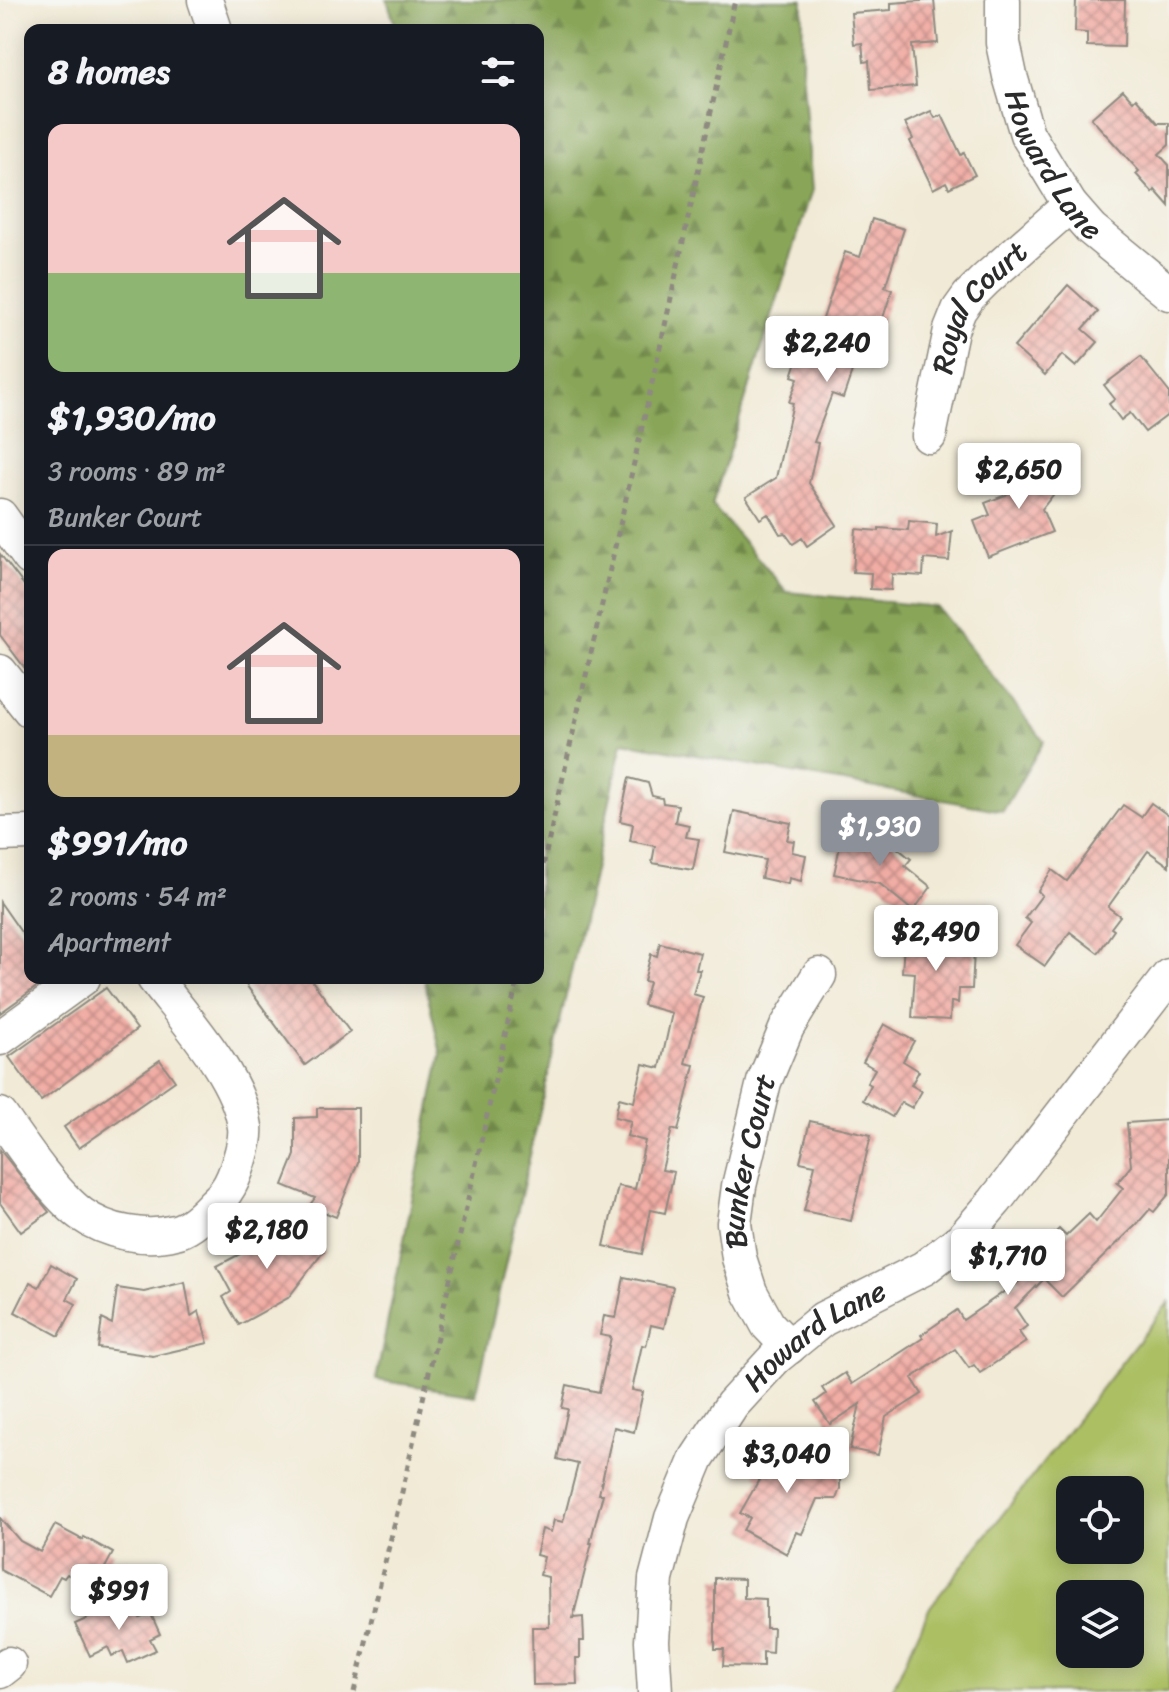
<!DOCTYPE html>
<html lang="en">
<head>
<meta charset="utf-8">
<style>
  :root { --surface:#171b24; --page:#242831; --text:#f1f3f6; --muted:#9ea1a6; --line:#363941; --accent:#8c9099 }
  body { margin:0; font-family:Sriracha,sans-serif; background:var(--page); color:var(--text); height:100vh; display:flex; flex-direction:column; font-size:30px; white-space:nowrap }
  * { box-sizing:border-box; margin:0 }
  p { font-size:26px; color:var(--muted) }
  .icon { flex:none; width:44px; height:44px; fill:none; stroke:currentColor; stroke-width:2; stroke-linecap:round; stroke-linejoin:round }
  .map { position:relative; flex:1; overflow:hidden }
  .details { position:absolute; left:24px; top:24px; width:520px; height:960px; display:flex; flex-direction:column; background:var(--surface); border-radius:16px; box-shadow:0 4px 20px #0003 }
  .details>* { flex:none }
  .tools { position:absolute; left:1056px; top:1476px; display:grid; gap:16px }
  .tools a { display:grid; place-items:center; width:88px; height:88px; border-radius:16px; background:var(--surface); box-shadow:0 4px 20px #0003; font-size:40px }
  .price { position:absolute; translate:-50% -68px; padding:0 18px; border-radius:8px; background:#fff; color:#222; font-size:26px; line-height:52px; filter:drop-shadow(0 2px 4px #0008) }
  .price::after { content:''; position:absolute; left:50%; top:48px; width:24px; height:18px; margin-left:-12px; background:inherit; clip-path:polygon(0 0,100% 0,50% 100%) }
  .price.selected { background:var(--accent); color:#fff }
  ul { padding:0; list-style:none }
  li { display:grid; align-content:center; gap:16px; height:424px; padding:0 24px }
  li+li { border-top:2px solid var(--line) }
  li span { display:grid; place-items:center; height:248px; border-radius:16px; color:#555 }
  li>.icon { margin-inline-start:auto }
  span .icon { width:144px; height:144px; fill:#fffc; stroke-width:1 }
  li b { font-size:34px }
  h2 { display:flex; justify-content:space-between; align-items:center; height:96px; padding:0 24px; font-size:34px }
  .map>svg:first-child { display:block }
</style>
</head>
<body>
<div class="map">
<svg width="1169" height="1692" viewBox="0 0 1169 1692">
  <defs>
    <pattern id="forest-firs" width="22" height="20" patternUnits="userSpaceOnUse" patternTransform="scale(2)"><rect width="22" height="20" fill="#89a659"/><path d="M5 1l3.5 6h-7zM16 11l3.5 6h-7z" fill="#70874a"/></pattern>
    <pattern id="building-cross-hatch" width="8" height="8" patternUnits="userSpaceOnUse" patternTransform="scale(2)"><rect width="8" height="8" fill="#f1ada5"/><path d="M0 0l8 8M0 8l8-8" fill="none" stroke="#c38d87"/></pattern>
  </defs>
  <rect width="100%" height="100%" fill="#f6f6f2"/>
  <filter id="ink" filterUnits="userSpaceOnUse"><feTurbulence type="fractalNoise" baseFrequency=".0125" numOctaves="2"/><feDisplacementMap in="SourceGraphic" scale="16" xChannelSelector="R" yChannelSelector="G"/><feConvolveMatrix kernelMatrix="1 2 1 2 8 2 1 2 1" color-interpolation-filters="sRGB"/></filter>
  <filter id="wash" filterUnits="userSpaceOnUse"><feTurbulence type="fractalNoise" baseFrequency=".006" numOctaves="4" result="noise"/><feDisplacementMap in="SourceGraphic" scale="32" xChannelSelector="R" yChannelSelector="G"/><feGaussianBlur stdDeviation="1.8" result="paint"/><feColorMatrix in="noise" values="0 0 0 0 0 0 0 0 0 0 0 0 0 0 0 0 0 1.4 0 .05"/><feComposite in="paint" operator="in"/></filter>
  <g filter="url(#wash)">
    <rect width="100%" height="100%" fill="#f1ead6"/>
    <!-- grass -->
    <path fill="#acbf63" stroke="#6c7547" stroke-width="2" fill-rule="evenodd" d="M1169 1302V1692H891L930 1607ZM1070 1490H1130V1550H1070ZM1070 1594H1130V1654H1070Z"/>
    <!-- forest -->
    <polygon fill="url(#forest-firs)" stroke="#5a6842" stroke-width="2" points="387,0 803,0 802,68 812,190 712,505 787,592 937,607 1044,741 1003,811 623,742 476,1395 376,1380 441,1054 424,978 538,978 538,30 397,30"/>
    <g id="blocks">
      <!-- building -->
      <g fill="url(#building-cross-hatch)">
        <polygon points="934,0 938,43 912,45 916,86 871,90 869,61 864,62 862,43 854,44 851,13 891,10 891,3"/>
        <polygon points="1076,0 1125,0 1124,47 1087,46 1087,33 1075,32"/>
        <polygon points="1123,90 1133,101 1136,98 1158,123 1169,123 1169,145 1159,154 1169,165 1169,206 1155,190 1153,193 1136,174 1139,171 1091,118"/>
        <polygon points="931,111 935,118 942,115 961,155 964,153 975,175 949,188 946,182 933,189 910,141 913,139 905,123"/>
        <polygon points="872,219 904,229 885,287 892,290 881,324 866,319 854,356 857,357 843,398 832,394 814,442 818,443 809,483 837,525 807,546 802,538 793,544 785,533 780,534 768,514 760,519 746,497 776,478 793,403 789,402 798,378 792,376 807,333 817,337 845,252 860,257"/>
        <polygon points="1068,285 1098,312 1083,329 1098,342 1076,367 1062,355 1045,375 1014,347"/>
        <polygon points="1141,357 1169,392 1169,414 1145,432 1130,413 1121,420 1109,404 1115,399 1104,385"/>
        <polygon points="1035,458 1064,481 1042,509 1052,532 988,557 974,521 990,515 985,503 1006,495"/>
        <polygon points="909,521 937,524 936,537 952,531 949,561 924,559 923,576 892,574 891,590 870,589 871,573 853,572 856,529 879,531 879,528 908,530"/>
        <polygon points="0,554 30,593 30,675 0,635"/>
        <polygon points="629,778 648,783 652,796 662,798 663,803 678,805 675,822 689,825 686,837 699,839 693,870 652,863 655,846 630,841 633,824 620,821"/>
        <polygon points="1151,803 1169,816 1169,866 1148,851 1108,907 1120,916 1111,928 1114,930 1098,953 1070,932 1045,966 1015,945 1031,923 1025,918 1042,895 1038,891 1052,870 1067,881 1123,805 1141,817"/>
        <polygon points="734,811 791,823 787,840 794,841 792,852 806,855 801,881 789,878 788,884 761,878 765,860 725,852"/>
        <polygon points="843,832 891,843 911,859 905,866 931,887 913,911 880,884 834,874"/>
        <polygon points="0,902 30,945 30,978 49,978 0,1013"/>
        <polygon points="905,930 937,932 937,937 959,938 959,950 974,951 972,989 959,989 958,1003 951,1002 950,1020 912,1018 915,973 902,972"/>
        <polygon points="660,943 700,953 696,970 700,970 693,994 703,997 685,1063 694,1065 678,1131 672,1129 662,1170 674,1172 665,1213 651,1210 642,1254 604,1246 618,1186 635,1189 645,1141 627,1136 631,1121 615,1117 619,1098 634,1102 643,1064 660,1068 672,1013 643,1005 649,982 644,981 651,954 657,956"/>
        <polygon points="241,978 310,978 350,1032 305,1065"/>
        <polygon points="106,988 137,1029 41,1101 9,1057"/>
        <polygon points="884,1024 914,1041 903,1061 919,1071 911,1085 922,1091 912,1108 901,1102 892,1117 863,1100 871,1085 867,1083 875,1069 863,1062"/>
        <polygon points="160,1060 175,1081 79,1148 64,1127"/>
        <polygon points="317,1108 358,1108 358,1162 336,1217 309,1206 315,1198 283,1185 295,1155 295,1118 317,1117"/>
        <polygon points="1169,1120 1169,1194 1154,1212 1150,1209 1137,1224 1062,1297 1044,1279 1015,1308 1027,1326 1019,1332 1026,1342 980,1373 974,1365 969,1368 955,1349 912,1378 922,1394 886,1417 878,1455 850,1449 860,1404 830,1424 815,1402 826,1394 822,1388 845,1373 852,1384 923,1338 921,1335 957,1310 963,1320 1021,1280 1014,1273 1020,1267 1017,1264 1035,1246 1039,1250 1059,1229 1066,1236 1089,1214 1096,1222 1123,1188 1117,1183 1131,1166 1127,1123"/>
        <polygon points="810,1121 871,1135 851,1221 804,1211 815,1165 800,1162"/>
        <polygon points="0,1150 49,1212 21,1232 0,1203"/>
        <polygon points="268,1220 288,1234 293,1228 324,1251 288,1298 239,1325 223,1297 231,1292 217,1266 244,1252"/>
        <polygon points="51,1264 77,1279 67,1299 76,1304 59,1336 15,1312 30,1282 39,1287"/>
        <polygon points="624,1277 673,1287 664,1328 651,1325 646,1346 642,1345 632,1390 643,1392 634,1432 614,1427 599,1494 603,1494 590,1543 592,1543 573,1618 583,1617 584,1641 580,1641 580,1658 576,1658 577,1684 533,1685 532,1627 549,1627 548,1577 540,1575 544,1557 536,1555 542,1529 551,1532 554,1520 563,1522 578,1464 557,1459 568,1409 562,1408 567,1385 599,1392 611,1337 600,1335 604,1316 616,1318"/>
        <polygon points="185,1282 191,1316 199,1311 208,1343 153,1356 98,1348 102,1319 112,1324 117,1288 144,1292"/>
        <polygon points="776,1438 840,1475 840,1489 836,1499 817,1499 802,1534 796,1532 787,1554 743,1530 750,1518 740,1513 760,1478 755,1475"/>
        <polygon points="0,1518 20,1541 40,1552 55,1525 83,1540 84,1537 113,1553 94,1588 67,1574 64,1578 60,1576 49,1596 0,1570"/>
        <polygon points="715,1578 744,1579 744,1598 766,1599 766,1628 773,1628 772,1653 763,1652 763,1667 723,1666 724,1649 715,1649"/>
        <polygon points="131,1599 140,1618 151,1614 160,1634 150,1639 156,1650 128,1663 123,1651 112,1656 108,1647 90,1656 75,1624"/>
      </g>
    </g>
  </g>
  <g filter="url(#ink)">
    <use href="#blocks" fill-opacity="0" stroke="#8e8a80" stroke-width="2"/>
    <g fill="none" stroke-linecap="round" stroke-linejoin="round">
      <defs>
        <g id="minor">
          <polyline points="205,0 215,30"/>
          <path id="s1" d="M1003 0V43L1010 76 1027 134 1070 205 1091 229 1169 293"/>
          <path id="s2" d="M929 436 951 330 959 310 969 296 985 280 1070 205"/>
          <polyline points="0,516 30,558"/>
          <polyline points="0,672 30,710"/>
          <polyline points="0,834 30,833"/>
          <polyline points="0,1038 83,978"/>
          <path d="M0 1115C21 1145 53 1193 81 1214 106 1232 145 1240 175 1232 189 1229 204 1215 214 1204 218 1200 223 1196 226 1191 235 1179 247 1142 245 1127 239 1077 185 1019 154 978"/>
          <path id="s3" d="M789 1347 768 1325 750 1292 739 1258 734 1223 739 1186 764 1082 787 1027 819 975"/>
          <polyline points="0,1671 9,1664"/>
          <path id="s4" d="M655 1692 652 1641 656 1579 672 1518 697 1458 732 1405 775 1358 823 1319 924 1268 963 1238 995 1201 1169 976"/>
        </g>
      </defs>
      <!-- minor casing -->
      <use href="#minor" stroke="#8e8a80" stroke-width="37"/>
      <!-- path -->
      <g stroke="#8e8a80" stroke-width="5" stroke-dasharray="6 6" stroke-linecap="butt">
        <polyline points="538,888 666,321 735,0"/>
        <polyline points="354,1692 402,1492 518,978"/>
      </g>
      <!-- minor -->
      <use href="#minor" stroke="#fff" stroke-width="34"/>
    </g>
  </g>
  <g text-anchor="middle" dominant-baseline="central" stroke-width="6" stroke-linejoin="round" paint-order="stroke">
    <!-- street labels -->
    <g font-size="30" fill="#2b2b2b" stroke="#f6f6f2">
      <text stroke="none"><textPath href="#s1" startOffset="176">Howard Lane</textPath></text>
      <text stroke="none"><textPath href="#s2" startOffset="142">Royal Court</textPath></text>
      <text stroke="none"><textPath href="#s3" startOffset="202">Bunker Court</textPath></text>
      <text stroke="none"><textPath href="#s4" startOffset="414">Howard Lane</textPath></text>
    </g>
  </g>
</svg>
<div class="tools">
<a><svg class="icon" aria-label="locate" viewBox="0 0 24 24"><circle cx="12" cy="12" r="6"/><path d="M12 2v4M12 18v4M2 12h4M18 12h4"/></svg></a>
<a><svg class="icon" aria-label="layers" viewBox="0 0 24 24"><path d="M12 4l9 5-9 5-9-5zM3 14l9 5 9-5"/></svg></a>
</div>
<b class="price" style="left:827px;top:384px">$2,240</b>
<b class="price" style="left:1019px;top:511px">$2,650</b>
<b class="price selected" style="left:880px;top:868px">$1,930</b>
<b class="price" style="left:936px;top:973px">$2,490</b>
<b class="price" style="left:267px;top:1271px">$2,180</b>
<b class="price" style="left:1008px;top:1297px">$1,710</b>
<b class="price" style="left:787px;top:1495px">$3,040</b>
<b class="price" style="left:119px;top:1632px">$991</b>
<section class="details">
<h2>8 homes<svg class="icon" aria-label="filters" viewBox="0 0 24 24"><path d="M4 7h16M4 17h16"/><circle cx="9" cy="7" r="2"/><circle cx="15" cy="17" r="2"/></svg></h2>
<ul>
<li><span style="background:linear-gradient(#f6c9c9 60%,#8fb573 0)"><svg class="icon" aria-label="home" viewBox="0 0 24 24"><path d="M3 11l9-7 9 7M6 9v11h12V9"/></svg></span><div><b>$1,930/mo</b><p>3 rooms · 89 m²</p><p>Bunker Court</p></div></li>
<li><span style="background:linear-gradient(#f6c9c9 75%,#c2b280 0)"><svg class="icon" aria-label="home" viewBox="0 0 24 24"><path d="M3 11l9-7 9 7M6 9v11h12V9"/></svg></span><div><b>$991/mo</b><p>2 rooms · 54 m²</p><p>Apartment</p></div></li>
</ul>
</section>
</div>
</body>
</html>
